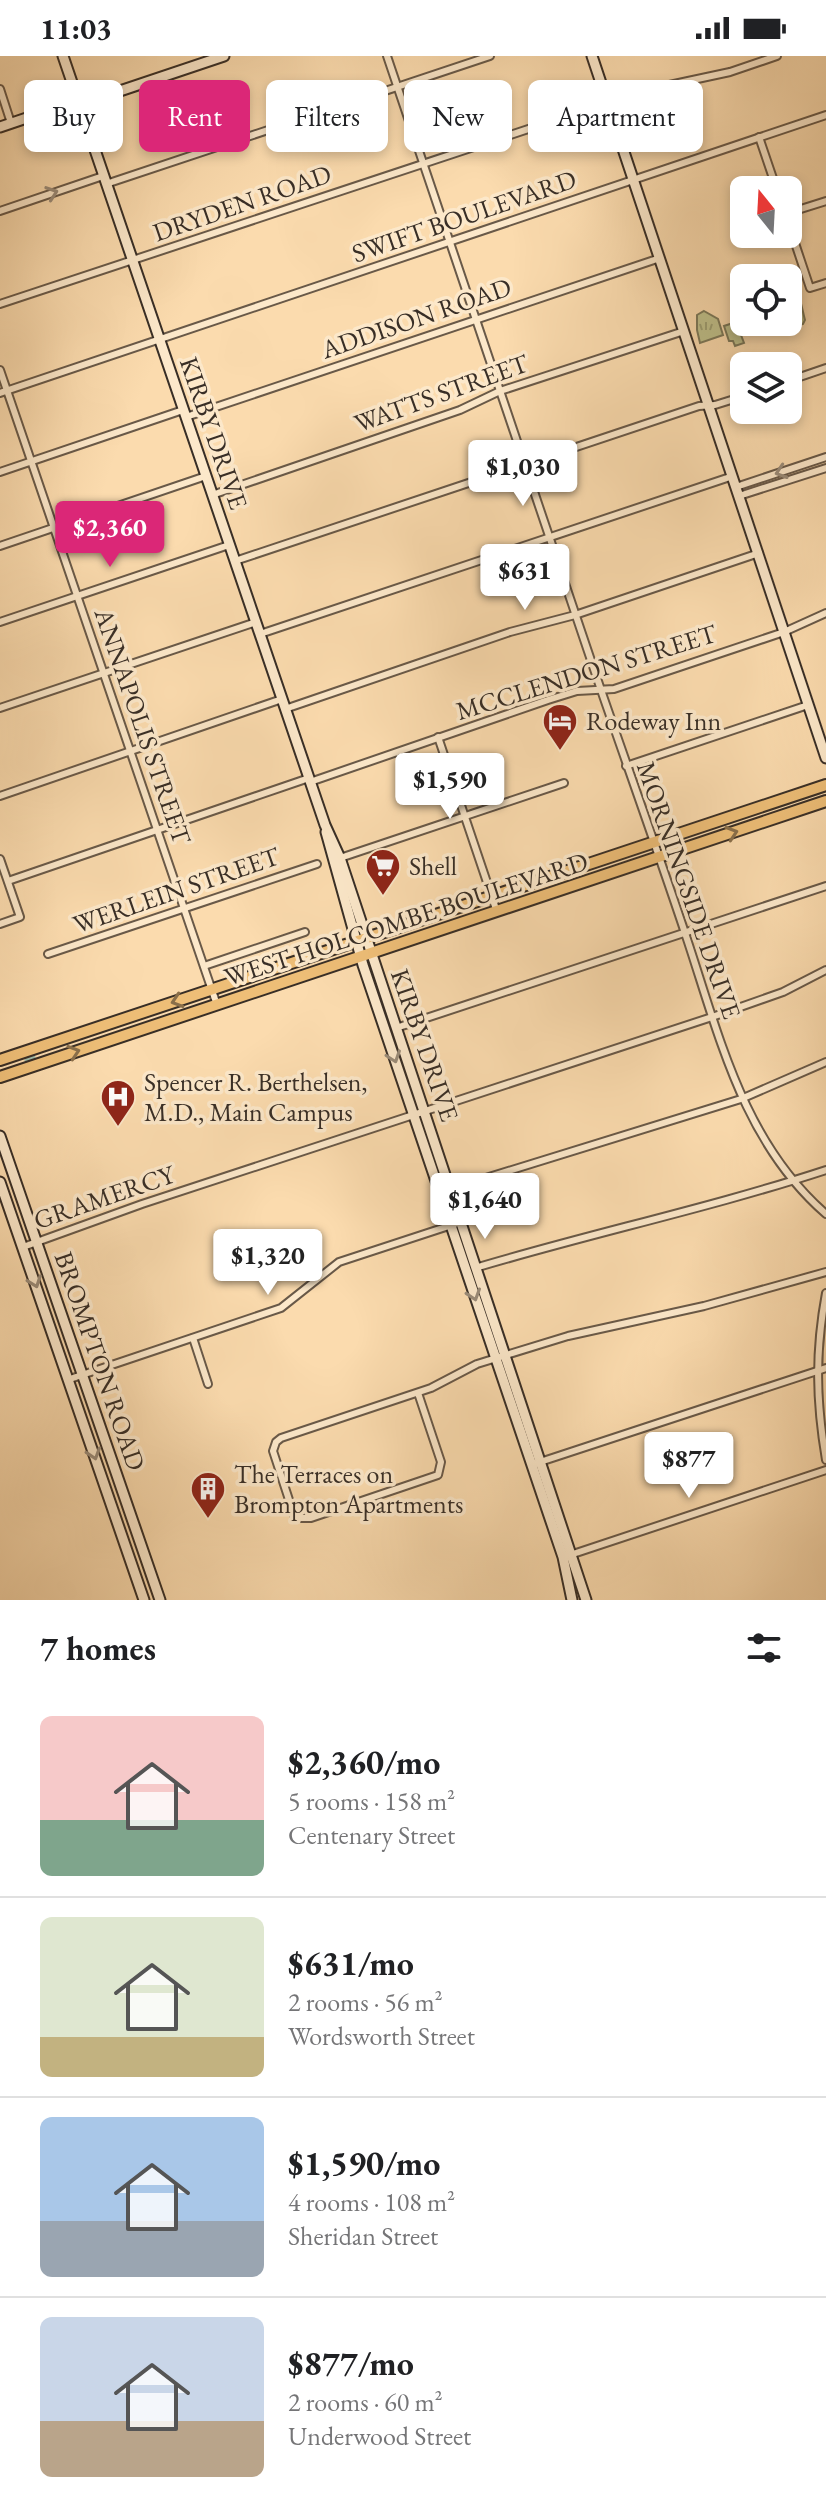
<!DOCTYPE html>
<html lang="en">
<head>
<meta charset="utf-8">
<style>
  :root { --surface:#fff; --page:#f6f6f6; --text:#202124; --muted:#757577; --line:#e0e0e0; --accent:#db2777 }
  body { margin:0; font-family:"EB Garamond",serif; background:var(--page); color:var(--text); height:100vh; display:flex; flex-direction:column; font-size:30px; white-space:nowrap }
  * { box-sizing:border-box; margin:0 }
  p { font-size:26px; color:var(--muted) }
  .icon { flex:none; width:44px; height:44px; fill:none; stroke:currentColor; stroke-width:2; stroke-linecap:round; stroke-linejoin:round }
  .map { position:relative; height:1544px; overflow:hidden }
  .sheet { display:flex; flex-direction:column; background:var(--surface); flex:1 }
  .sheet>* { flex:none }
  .banner { position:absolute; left:24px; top:24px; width:778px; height:72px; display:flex; gap:16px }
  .needle { width:52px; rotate:342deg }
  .tools { position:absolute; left:730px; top:120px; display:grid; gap:16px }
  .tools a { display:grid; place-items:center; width:72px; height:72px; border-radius:12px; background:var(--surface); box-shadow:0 4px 12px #0003; font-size:40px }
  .price { position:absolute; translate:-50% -68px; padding:0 18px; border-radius:8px; background:#fff; color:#222; font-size:26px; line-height:52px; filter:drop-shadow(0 2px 4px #0008) }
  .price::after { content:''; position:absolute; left:50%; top:48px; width:24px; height:18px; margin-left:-12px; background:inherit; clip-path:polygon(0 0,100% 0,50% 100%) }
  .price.selected { background:var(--accent); color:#fff }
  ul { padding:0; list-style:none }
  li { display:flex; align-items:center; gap:24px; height:200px; padding:0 40px }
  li+li { border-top:2px solid var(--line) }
  li span { display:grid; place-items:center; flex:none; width:224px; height:160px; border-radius:12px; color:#555 }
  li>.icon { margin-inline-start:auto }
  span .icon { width:96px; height:96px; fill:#fffc; stroke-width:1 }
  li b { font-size:34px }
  h2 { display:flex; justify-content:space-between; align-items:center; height:96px; padding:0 40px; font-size:34px }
  .pill { padding:0 28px; border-radius:12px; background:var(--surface); box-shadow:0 4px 12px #0003; font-size:28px; line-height:72px }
  .pill.selected { background:var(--accent); color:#fff }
  .status { display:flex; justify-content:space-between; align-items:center; height:56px; padding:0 40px; background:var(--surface); direction:ltr }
  .status svg { height:22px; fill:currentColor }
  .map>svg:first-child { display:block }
</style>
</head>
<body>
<div class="status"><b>11:03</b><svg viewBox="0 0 49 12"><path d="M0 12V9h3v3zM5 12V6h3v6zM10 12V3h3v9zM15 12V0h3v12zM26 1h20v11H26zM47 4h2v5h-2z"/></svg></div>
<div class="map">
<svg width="826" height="1544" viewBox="0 0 826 1544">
  <defs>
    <pattern id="grass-tufts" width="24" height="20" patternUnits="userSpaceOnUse" patternTransform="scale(2)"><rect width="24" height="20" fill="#bec08b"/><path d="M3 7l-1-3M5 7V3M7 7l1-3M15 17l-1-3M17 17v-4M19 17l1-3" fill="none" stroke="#9b9c71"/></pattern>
  </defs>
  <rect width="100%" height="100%" fill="#fbdbae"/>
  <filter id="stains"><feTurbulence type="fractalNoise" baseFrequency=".0025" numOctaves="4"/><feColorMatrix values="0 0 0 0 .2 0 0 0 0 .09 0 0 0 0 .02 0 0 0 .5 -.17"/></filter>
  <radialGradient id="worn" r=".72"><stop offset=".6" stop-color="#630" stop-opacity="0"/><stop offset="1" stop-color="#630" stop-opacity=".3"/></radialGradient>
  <!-- grass -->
  <g fill="url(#grass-tufts)" stroke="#7b7758" stroke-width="2">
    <polygon points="704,255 718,263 723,279 700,287 697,274 697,259"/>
    <polygon points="736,266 744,287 735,290 733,285 729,285 724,270"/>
  </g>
  <!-- pitch -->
  <path fill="#bec08b" stroke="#7b7758" stroke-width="2" d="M775 216C798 217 800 246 805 264L803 268 772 279 767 277 762 266H788V222H756Z"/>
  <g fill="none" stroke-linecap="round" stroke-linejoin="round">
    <!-- river -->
    <polyline stroke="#9fbba9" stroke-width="11" points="30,1002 30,1004"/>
    <defs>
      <g id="street">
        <path d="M387 0C458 212 530 423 601 634 629 715 658 796 685 877 719 978 742 1085 826 1158"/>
        <polyline points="0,33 11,67"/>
        <polyline points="759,81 777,134"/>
        <polyline points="106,128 490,0"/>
        <polyline points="0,155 103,120"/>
        <polyline points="788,157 826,145"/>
        <polyline points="788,166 810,232 826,227"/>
        <polyline points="0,248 646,34 730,16 777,0"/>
        <polyline points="0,314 217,949"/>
        <polyline points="788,325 826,312"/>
        <polyline points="0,337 826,59"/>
        <polyline points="186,361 660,202"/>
        <polyline points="0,416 183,354"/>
        <polyline points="736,431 826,401"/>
        <polyline points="212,439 460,354 500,335 684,275"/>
        <polyline points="739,440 826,412"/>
        <polyline points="0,490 206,420"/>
        <polyline points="235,505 699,350 715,349 744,340"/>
        <polyline points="0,566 229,489"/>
        <polyline points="260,578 733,420"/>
        <polyline points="0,652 256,566"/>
        <polyline points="285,653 510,576 575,559 759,497"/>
        <polyline points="438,681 497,856"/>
        <polyline points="626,710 808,649"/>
        <polyline points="310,726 548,644 577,635 614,633 784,576 826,557"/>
        <polyline points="0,740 282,643"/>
        <polyline points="340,802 564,727"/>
        <polyline points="0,803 20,861 0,868"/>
        <polyline points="8,825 309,722"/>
        <polyline points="48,898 317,808"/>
        <polyline points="204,910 305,876"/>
        <polyline points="396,972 826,830"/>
        <polyline points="447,1134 741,1043 826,1006"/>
        <polyline points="23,1191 142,1148 712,961 783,936 826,914"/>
        <path d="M475 1212C592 1177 710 1152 826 1114"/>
        <path d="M826 1237C815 1296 816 1345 826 1404"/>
        <polyline points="193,1282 208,1328"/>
        <polyline points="70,1323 281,1252 339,1206 461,1166"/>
        <polyline points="418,1337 441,1406 438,1419 311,1462 300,1462 294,1459 273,1395 276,1386 281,1382 431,1332 477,1308 568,1280 704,1250 826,1216"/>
        <polyline points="537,1407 826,1312"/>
        <polyline points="567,1500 826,1414"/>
      </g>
      <g id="secondary">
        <polyline points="63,0 325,769 340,802 586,1544"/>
        <polyline points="592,0 826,702"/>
        <polyline points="0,71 65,49 96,43 224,0"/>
        <polyline points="326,776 363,909 563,1501 572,1544"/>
        <polyline points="0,1080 160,1544"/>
        <polyline points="0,1126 144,1544"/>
      </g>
      <g id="primary">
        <polyline points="0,1004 826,729"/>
        <polyline points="0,1021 826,745"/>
      </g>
    </defs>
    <!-- street casing -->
    <use href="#street" stroke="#695948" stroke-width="10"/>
    <!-- secondary casing -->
    <use href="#secondary" stroke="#382e26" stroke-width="13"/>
    <!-- primary casing -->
    <use href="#primary" stroke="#382e26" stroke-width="14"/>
    <!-- street -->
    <use href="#street" stroke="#fce8ca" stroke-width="6"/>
    <!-- secondary -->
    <use href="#secondary" stroke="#fce8ca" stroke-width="9"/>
    <!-- primary -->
    <use href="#primary" stroke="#eebe77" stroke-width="10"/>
  </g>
  <!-- one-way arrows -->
  <defs><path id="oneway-chevron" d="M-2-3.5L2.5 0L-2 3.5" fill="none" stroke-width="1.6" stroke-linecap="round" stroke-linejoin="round" transform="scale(2)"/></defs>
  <g stroke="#9a8b78">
    <use href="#oneway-chevron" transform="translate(52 137) rotate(-19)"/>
    <use href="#oneway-chevron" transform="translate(781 416) rotate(162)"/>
    <use href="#oneway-chevron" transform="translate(394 1001) rotate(71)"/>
    <use href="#oneway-chevron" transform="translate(35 1226) rotate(70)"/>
    <use href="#oneway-chevron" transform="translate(474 1239) rotate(72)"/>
    <use href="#oneway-chevron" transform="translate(94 1398) rotate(72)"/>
  </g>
  <g stroke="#8a6f4a">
    <use href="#oneway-chevron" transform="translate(732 777) rotate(-18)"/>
    <use href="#oneway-chevron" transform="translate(177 945) rotate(162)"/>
    <use href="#oneway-chevron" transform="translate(74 996) rotate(-18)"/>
  </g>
  <!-- icons -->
  <defs>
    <symbol id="hotel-pin" viewBox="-11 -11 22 30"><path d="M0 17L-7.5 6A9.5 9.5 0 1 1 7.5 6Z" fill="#8f2418" stroke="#fce8ca"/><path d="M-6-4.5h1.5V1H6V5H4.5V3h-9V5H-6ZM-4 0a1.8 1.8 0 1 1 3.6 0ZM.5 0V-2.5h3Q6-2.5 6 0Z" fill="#fff"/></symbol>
    <symbol id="supermarket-pin" viewBox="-11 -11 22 30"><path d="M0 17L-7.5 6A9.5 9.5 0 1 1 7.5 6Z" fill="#8f2418" stroke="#fce8ca"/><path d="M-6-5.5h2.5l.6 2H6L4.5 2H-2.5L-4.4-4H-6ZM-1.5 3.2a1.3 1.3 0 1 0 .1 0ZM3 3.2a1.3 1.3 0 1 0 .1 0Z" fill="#fff"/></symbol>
    <symbol id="hospital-pin" viewBox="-11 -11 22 30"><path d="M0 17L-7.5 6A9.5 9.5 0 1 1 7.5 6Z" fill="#8f2418" stroke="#fce8ca"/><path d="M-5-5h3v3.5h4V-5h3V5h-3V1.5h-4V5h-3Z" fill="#fff"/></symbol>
    <symbol id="building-pin" viewBox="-11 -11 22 30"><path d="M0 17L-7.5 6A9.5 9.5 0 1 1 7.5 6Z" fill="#8f2418" stroke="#fce8ca"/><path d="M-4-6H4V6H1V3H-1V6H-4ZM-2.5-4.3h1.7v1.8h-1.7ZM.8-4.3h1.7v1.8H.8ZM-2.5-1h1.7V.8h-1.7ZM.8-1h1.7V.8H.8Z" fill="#fff"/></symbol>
  </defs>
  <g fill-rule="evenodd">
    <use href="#hotel-pin" x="540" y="645" width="40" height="54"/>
    <use href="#supermarket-pin" x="363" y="790" width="40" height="54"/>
    <use href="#hospital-pin" x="98" y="1021" width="40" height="54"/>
    <use href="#building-pin" x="188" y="1413" width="40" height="54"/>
  </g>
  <g text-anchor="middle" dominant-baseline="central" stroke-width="7" stroke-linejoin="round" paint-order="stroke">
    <!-- street labels -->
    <g font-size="26" fill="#382e26" stroke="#fce8ca">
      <text transform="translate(242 147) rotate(-19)">DRYDEN ROAD</text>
      <text transform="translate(464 160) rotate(-19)">SWIFT BOULEVARD</text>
      <text transform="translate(416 262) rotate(-19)">ADDISON ROAD</text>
      <text transform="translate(441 337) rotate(-20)">WATTS STREET</text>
      <text transform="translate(214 377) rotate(71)">KIRBY DRIVE</text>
      <text transform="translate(586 616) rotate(-17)">MCCLENDON STREET</text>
      <text transform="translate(143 670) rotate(71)">ANNAPOLIS STREET</text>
      <text transform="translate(176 834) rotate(-19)">WERLEIN STREET</text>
      <text transform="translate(689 834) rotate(71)">MORNINGSIDE DRIVE</text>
      <text transform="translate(406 863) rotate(-18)">WEST HOLCOMBE BOULEVARD</text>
      <text transform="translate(425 989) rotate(71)">KIRBY DRIVE</text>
      <text transform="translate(104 1141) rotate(-19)">GRAMERCY</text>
      <text transform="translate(100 1305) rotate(71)">BROMPTON ROAD</text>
    </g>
    <!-- poi labels -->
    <g font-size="26" fill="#382e26" stroke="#fce8ca" text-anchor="start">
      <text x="586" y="665">Rodeway Inn</text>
      <text x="409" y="810">Shell</text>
      <text x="144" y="1026">Spencer R. Berthelsen,<tspan x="144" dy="30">M.D., Main Campus</tspan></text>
      <text x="234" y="1418">The Terraces on<tspan x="234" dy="30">Brompton Apartments</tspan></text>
    </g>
  </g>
  <rect width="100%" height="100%" filter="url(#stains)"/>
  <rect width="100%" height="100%" fill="url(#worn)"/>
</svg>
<div class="tools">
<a><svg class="needle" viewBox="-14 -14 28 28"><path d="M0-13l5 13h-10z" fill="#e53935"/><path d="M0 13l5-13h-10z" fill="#757577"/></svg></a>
<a><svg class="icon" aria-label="locate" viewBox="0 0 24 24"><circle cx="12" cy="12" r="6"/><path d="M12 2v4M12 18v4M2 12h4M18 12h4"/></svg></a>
<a><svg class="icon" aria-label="layers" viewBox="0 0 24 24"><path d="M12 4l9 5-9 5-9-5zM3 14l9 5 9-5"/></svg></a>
</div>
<b class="price" style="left:523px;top:452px">$1,030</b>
<b class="price selected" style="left:110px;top:513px">$2,360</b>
<b class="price" style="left:525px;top:556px">$631</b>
<b class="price" style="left:450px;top:765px">$1,590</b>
<b class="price" style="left:485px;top:1185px">$1,640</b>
<b class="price" style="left:268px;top:1241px">$1,320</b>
<b class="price" style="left:689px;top:1444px">$877</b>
<div class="banner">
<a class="pill">Buy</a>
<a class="pill selected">Rent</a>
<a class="pill">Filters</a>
<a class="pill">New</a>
<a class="pill">Apartment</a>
</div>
</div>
<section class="sheet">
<h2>7 homes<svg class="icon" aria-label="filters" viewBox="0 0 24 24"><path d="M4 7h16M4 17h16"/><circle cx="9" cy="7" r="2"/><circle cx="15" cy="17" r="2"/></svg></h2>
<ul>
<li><span style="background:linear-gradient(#f6c9c9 65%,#7fa58c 0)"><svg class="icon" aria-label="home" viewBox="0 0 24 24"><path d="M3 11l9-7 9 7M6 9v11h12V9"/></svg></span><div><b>$2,360/mo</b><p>5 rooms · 158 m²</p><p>Centenary Street</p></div></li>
<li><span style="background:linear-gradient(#dfe7d0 75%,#c2b280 0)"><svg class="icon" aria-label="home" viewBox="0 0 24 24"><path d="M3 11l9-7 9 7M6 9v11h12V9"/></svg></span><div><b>$631/mo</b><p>2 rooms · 56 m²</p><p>Wordsworth Street</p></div></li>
<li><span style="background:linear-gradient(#a9c7e8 65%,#9aa5b1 0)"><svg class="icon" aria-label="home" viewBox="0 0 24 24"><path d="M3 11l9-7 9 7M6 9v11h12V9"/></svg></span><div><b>$1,590/mo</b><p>4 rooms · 108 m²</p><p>Sheridan Street</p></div></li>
<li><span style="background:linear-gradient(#c9d6e8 65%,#b9a48a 0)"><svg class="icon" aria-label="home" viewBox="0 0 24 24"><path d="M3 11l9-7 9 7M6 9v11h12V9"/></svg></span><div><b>$877/mo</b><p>2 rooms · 60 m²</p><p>Underwood Street</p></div></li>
</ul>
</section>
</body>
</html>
